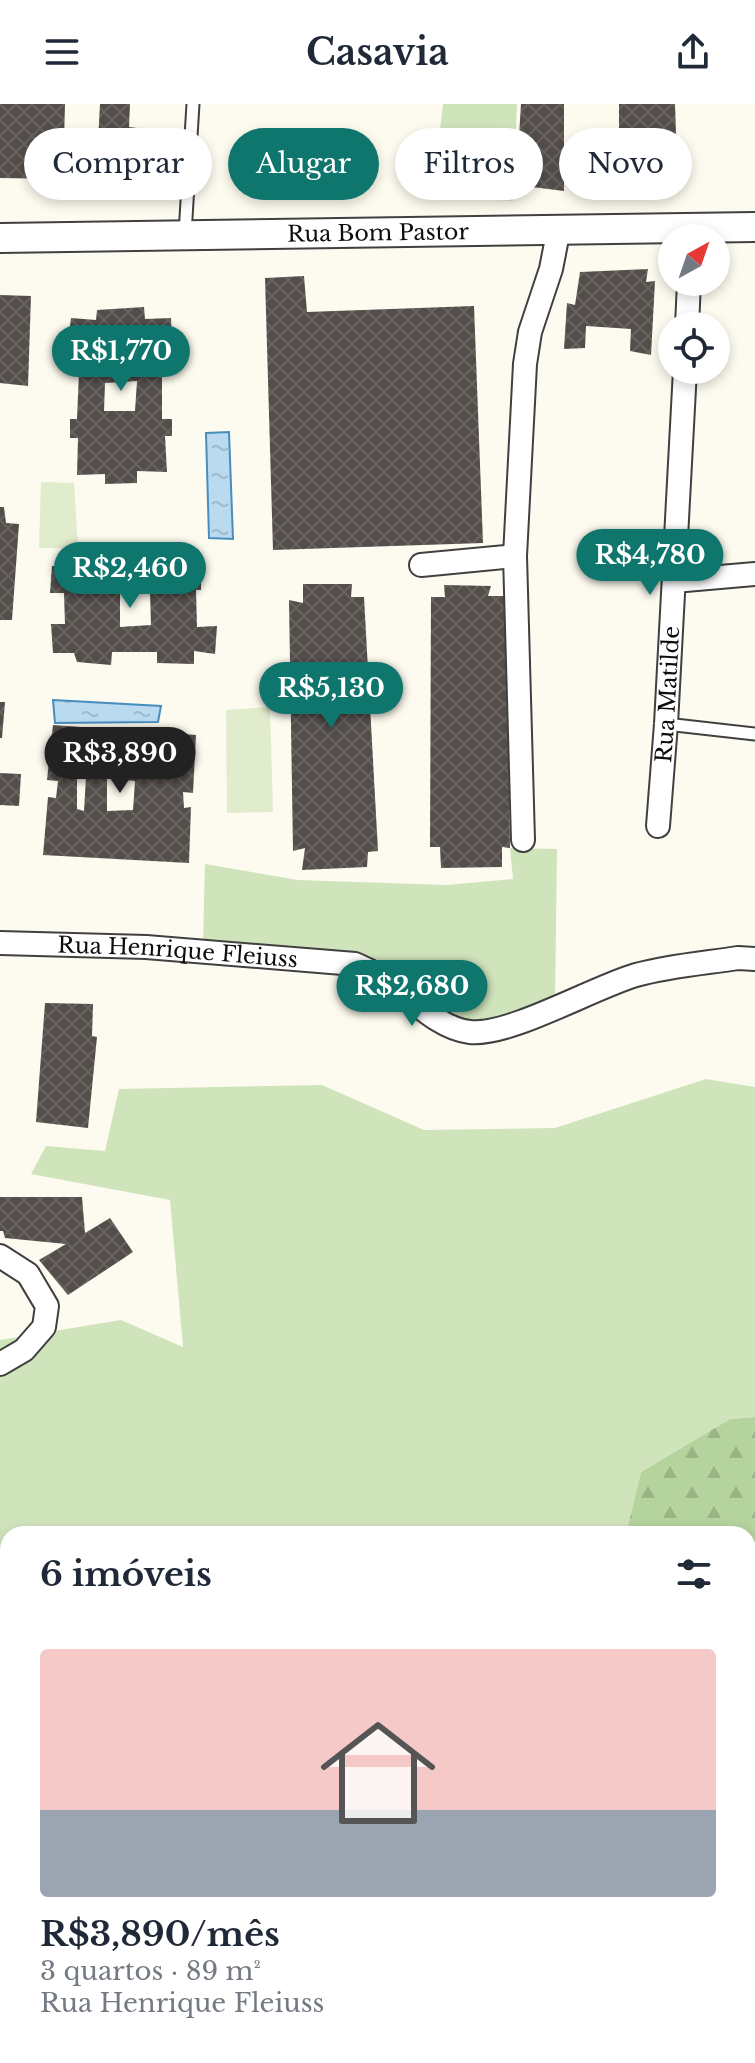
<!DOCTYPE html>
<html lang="pt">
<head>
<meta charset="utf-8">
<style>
  :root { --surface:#fff; --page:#f6f6f7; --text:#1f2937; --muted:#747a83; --line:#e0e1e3; --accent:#0f766e }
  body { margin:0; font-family:"Libre Baskerville",serif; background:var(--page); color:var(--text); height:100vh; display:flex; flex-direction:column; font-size:30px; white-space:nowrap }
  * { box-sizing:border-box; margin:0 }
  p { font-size:26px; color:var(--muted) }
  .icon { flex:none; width:44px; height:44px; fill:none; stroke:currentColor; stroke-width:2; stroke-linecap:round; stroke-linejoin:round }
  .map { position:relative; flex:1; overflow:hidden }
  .drawer { position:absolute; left:0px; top:1422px; width:756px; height:538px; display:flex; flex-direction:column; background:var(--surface); border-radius:24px 24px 0 0; box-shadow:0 4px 12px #0003 }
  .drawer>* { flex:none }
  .banner { position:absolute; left:24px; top:24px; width:708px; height:72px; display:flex; gap:16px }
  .needle { width:52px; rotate:40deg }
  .buttons { position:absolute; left:658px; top:120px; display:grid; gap:16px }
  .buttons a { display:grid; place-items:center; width:72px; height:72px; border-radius:50%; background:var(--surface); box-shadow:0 4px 12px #0003; font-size:40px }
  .price { position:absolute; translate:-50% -68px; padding:0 18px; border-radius:28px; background:var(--accent); color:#fff; font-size:26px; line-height:52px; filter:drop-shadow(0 2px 4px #0008) }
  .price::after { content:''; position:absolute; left:50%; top:48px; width:24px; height:18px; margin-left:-12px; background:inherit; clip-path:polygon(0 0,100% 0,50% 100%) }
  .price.selected { background:#222; color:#fff }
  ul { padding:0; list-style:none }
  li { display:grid; align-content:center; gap:16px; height:424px; padding:0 40px }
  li+li { border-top:2px solid var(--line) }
  li span { display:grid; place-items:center; height:248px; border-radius:8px; color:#555 }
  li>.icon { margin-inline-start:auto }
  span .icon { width:144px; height:144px; fill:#fffc; stroke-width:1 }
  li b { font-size:34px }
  h2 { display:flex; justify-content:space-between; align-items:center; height:96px; padding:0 40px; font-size:34px }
  .tag { padding:0 28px; border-radius:36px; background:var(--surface); box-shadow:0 4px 12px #0003; font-size:28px; line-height:72px }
  .tag.selected { background:var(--accent); color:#fff }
  header { display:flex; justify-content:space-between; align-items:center; height:104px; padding:0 40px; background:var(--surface); font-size:36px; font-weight:800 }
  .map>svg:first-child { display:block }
</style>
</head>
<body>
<header><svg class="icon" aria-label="menu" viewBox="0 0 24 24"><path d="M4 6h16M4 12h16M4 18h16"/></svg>Casavia<svg class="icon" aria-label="share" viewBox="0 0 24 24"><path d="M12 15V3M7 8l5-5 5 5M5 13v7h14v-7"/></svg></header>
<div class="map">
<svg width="755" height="1959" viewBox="0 0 755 1959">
  <defs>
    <pattern id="forest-firs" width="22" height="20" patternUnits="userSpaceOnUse" patternTransform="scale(2)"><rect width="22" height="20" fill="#b5d39d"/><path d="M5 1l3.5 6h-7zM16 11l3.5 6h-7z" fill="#9ab486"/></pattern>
    <pattern id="water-ripples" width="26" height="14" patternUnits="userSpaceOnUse" patternTransform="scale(2)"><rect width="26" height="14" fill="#b9daef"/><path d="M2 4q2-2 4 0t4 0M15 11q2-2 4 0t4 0" fill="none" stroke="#9ebacc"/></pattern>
    <pattern id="building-cross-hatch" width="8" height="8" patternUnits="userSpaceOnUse" patternTransform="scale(2)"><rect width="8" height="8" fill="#544e4b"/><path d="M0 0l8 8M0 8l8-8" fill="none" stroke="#686360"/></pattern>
  </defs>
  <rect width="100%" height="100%" fill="#fdfaef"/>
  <!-- grass -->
  <g fill="#d0e4bc">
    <polygon points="443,0 517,0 513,97 432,93"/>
    <polygon points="510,744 557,745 555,898 472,927 376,859 203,839 205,760 298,776 446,781 513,775"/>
    <polygon points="706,975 755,983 755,1313 730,1315 641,1368 626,1430 8,1430 8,1952 453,1952 452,1959 0,1959 0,1236 121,1216 183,1243 170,1096 31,1070 46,1042 105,1047 119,985 322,981 424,1026 555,1024"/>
  </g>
  <!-- forest -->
  <polygon fill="url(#forest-firs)" points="755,1313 755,1959 452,1959 453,1952 748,1952 748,1430 626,1430 641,1368 730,1315"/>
  <!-- pitch -->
  <g fill="#e1eccd">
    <polygon points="41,378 74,379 78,444 39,444"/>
    <polygon points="270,603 273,708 227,709 226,606"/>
  </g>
  <!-- water -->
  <g fill="url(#water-ripples)" stroke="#478ebf" stroke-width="2">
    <polygon points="229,328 233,435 209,434 206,329"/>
    <polygon points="53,596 161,602 158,618 55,619"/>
  </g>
  <!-- building -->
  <g fill="url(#building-cross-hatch)" fill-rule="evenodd">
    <polygon points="0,0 65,0 63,75 0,74"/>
    <polygon points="100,0 130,0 129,23 146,25 144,79 96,75"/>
    <polygon points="521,0 564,0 564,87 516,81"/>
    <polygon points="619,0 675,0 678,86 611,86 609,47 619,49"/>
    <polygon points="648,165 646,178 655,177 651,251 630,247 631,225 586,222 585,244 564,245 567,199 575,201 580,168"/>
    <polygon points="304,172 307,208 474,202 483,439 273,446 265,174"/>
    <polygon points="0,191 31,192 28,282 0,279"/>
    <path d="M144 203 145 215 171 214 173 267 162 268V315H172V332H165L167 368 137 367V379L105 380V370L77 371 78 334H70V315H77L79 268H69V251L76 252 77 246 67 245 71 214 96 216 97 206ZM137 277 135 307H104L105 279Z"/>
    <polygon points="0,403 4,403 6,419 19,420 12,516 0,516"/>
    <path d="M159 449 192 451 193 461 201 470V486H196L197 523 217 522 215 550 194 547V560L157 559V548H112L111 561 77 558 74 549H53L51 520H65L64 489H50L52 462H75L76 450 112 451V461L157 460ZM120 488H150L151 521 120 523Z"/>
    <polygon points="303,480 352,480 351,493 364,493 378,747 368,748 367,763 302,766 305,744 293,747 289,496 303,499"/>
    <polygon points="444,481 491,482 488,492 506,492 510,744 502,743 502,763 441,764 440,743 430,743 431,493 445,493"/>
    <polygon points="0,598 5,598 2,634 0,634"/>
    <path d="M53 621 196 631 193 689 183 688 184 704 191 703 189 759 43 751 48 693 56 694 58 677 47 676ZM86 672 84 707 77 705V673ZM107 674 135 677 133 706 107 707Z"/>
    <polygon points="0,669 21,670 19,702 0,701"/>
    <polygon points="45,899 93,900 92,932 97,933 88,1024 36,1018"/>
    <polygon points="0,1093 82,1093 85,1129 110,1114 133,1148 68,1191 39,1156 66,1140 5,1134 3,1127 0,1127"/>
  </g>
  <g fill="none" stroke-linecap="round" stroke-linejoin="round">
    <defs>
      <g id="service">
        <polyline points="185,130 193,0"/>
        <polyline points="666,620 755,630"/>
      </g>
      <g id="minor">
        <polyline points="687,222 689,178"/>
        <polyline points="421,461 515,452"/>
        <polyline points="674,477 755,470"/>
        <path id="s1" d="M658 722 666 620 685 266"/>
        <polyline points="523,736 515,452 525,260 530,228 551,165 559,124"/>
        <path id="s2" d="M0 839 146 843 355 860C366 865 378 870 387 877 411 894 439 925 470 928 510 932 592 884 636 871 668 862 705 859 738 854L755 855"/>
        <polyline points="0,1152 28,1170 47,1202 44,1223 24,1246 0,1260"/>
      </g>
      <g id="tertiary">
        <path id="s3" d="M0 134 755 123"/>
      </g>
    </defs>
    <!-- service casing -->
    <use href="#service" stroke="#404040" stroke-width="15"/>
    <!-- minor casing -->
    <use href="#minor" stroke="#404040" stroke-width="26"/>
    <!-- tertiary casing -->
    <use href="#tertiary" stroke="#404040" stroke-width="32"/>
    <!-- service -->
    <use href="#service" stroke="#fff" stroke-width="11"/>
    <!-- minor -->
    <use href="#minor" stroke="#fff" stroke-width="22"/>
    <!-- tertiary -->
    <use href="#tertiary" stroke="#fff" stroke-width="28"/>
  </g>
  <g text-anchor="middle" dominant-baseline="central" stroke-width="8" stroke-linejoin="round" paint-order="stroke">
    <!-- street labels -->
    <g font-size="22" fill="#0d0d0d" stroke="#fff">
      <text stroke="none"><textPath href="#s3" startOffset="378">Rua Bom Pastor</textPath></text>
      <text stroke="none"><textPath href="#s1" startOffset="132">Rua Matilde</textPath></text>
      <text stroke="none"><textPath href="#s2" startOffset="178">Rua Henrique Fleiuss</textPath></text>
    </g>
  </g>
</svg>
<div class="buttons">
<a><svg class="needle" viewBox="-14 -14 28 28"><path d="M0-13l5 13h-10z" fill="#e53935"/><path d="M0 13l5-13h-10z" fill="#747a83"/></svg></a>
<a><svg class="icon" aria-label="locate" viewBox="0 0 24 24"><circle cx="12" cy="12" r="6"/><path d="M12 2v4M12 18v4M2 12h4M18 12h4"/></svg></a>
</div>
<b class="price" style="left:121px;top:289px">R$1,770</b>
<b class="price" style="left:650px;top:493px">R$4,780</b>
<b class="price" style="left:130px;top:506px">R$2,460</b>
<b class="price" style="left:331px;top:626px">R$5,130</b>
<b class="price selected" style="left:120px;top:691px">R$3,890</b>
<b class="price" style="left:412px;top:924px">R$2,680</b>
<div class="banner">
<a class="tag">Comprar</a>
<a class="tag selected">Alugar</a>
<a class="tag">Filtros</a>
<a class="tag">Novo</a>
</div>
<section class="drawer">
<h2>6 imóveis<svg class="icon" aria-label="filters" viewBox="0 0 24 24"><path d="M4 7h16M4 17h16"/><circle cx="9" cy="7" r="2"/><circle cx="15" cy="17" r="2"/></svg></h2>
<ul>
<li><span style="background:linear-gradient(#f6c9c9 65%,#9aa5b1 0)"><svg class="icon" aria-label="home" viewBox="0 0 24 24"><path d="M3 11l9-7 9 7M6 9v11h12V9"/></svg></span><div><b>R$3,890/mês</b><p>3 quartos · 89 m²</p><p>Rua Henrique Fleiuss</p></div></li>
</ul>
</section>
</div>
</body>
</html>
